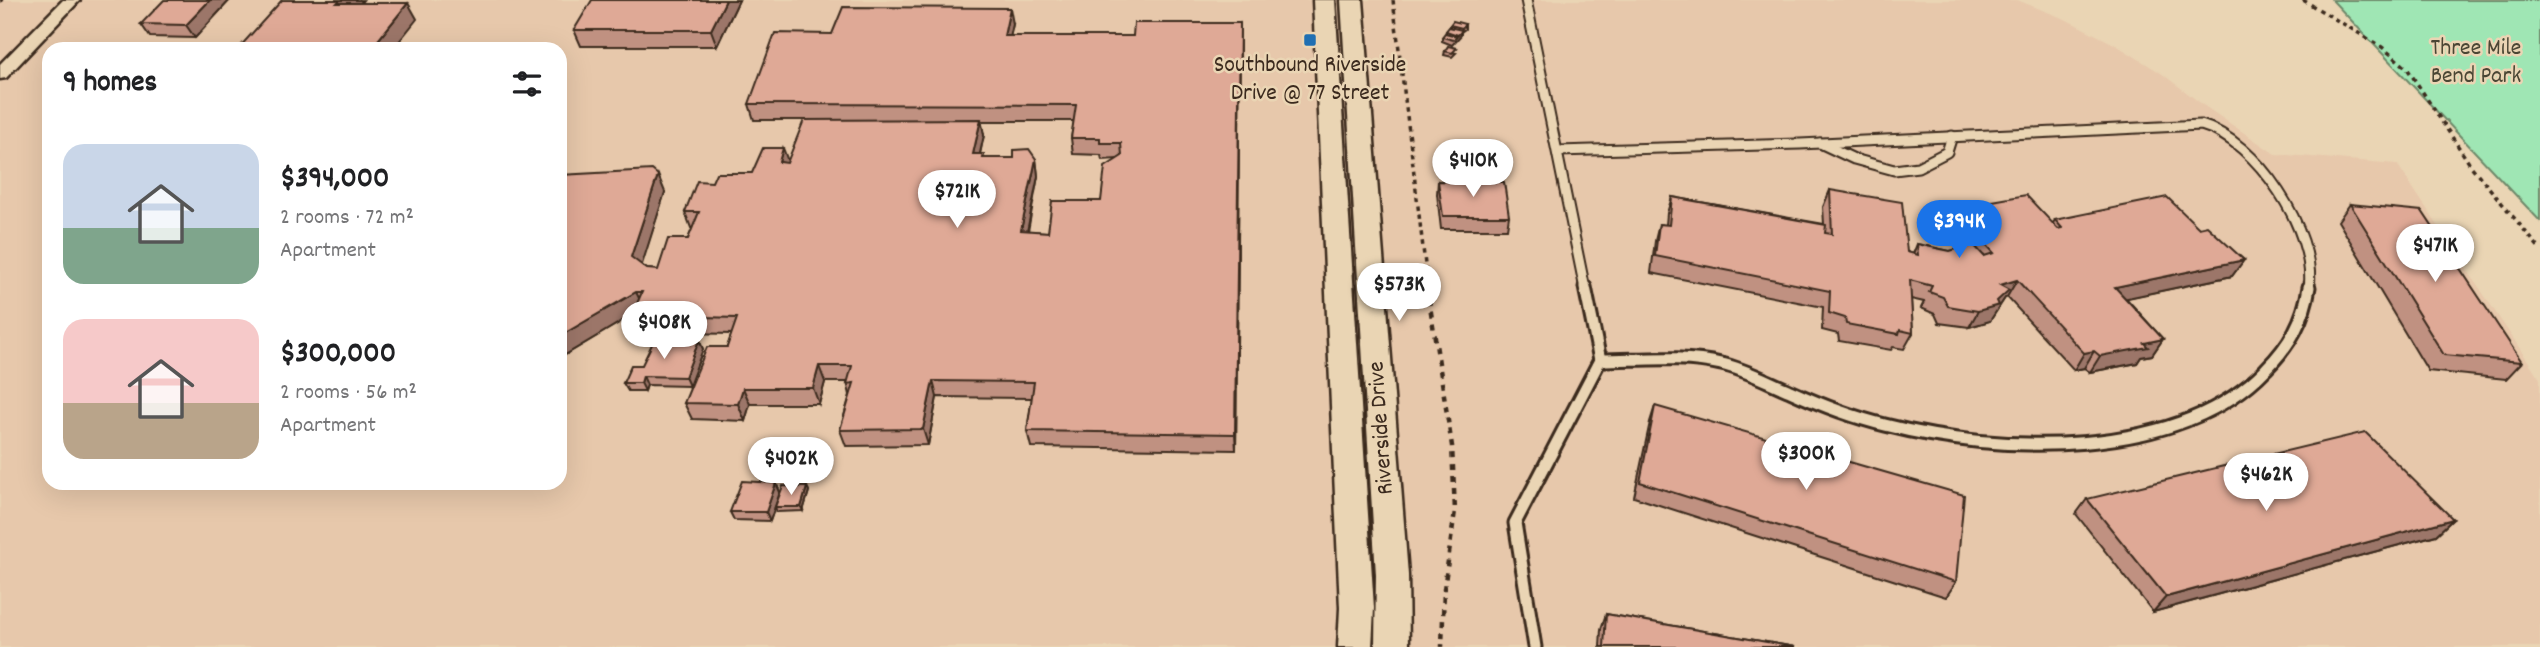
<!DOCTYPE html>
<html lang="en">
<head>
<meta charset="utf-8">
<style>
  :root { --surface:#fff; --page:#f2f2f2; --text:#202124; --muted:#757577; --accent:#1a73e8 }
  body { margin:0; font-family:Dekko,sans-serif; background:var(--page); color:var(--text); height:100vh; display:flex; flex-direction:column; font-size:26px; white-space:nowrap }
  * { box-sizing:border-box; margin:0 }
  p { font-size:23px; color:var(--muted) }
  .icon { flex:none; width:38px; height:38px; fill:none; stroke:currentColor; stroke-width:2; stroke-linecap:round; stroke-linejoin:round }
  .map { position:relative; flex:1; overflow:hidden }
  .side { position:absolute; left:42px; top:42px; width:525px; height:448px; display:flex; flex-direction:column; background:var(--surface); border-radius:21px; box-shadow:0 7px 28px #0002 }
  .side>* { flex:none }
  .price { position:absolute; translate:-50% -60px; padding:0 16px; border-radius:24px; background:#fff; color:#222; font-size:23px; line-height:46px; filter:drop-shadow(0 2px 4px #0008) }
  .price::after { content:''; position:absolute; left:50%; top:42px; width:21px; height:16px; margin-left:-10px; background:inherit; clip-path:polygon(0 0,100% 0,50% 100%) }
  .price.active { background:var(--accent); color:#fff }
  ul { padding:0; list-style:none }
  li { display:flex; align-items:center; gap:21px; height:175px; padding:0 21px }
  li span { display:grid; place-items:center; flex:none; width:196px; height:140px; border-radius:21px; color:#555 }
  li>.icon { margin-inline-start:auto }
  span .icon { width:84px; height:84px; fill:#fffc; stroke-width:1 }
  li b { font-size:30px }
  h2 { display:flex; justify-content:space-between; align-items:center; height:84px; padding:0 21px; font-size:30px }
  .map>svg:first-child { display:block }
</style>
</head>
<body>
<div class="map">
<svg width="2540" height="647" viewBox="0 0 2540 647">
  <rect width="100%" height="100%" fill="#ead5b4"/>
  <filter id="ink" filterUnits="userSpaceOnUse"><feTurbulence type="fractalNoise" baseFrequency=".0143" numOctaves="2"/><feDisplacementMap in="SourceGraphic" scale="14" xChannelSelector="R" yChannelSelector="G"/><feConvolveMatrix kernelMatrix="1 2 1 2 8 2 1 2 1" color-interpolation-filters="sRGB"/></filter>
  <g filter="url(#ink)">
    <!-- built -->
    <path fill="#e7c8ab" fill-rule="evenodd" d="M0 0H2017L2065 19 2116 45 2161 73 2203 105 2275 154 2397 164 2540 379V647H0ZM49 49H560V483H49Z"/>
    <!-- green -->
    <polygon fill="#9fe6b4" stroke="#6d8869" stroke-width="2" points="2332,0 2540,0 2540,221"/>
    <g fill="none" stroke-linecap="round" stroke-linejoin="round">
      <defs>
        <g id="lane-far1">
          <polyline points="1526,0 1585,289"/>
          <polyline points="1820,143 1854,159 1894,170 1918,167 1947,152 1952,136"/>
          <path d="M1558 151 1800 144 2201 125C2256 140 2317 232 2309 289"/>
        </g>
        <g id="lane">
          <path d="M1600 360C1639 360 1683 355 1721 364 1745 369 1768 382 1790 391 1821 405 1852 417 1885 425 1998 454 2179 461 2266 369 2290 345 2304 320 2309 287"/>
          <polyline points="1535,647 1515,523 1600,360 1585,287"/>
        </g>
        <polygon id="street" points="63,0 80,0 6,78 0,79 0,64"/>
        <g id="secondary">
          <polygon points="1313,0 1335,0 1374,608 1372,647 1338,647 1340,608"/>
          <polygon points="1341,0 1363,0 1408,575 1409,647 1375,647 1376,575"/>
        </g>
      </defs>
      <!-- lane-far1 casing -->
      <use href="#lane-far1" stroke="#3b2a1e" stroke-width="13"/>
      <!-- lane casing -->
      <use href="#lane" stroke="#3b2a1e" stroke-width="17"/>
      <!-- street casing -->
      <use href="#street" stroke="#3b2a1e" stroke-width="5"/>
      <!-- secondary casing -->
      <use href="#secondary" stroke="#3b2a1e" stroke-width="5"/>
      <!-- path-far1 -->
      <g stroke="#3b2a1e" stroke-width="3.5" stroke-dasharray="4.5 4.5" stroke-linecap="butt">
        <polyline points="1393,0 1428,289"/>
        <polyline points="2303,0 2382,47 2407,68 2471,166 2540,249"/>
        <polyline points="0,1 3,0"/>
      </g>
      <!-- path -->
      <polyline stroke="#3b2a1e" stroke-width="4.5" stroke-dasharray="6 6" stroke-linecap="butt" points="1427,287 1452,446 1455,511 1444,589 1442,647"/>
      <!-- lane-far1 -->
      <use href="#lane-far1" stroke="#ead5b4" stroke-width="9"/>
      <!-- lane -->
      <use href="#lane" stroke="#ead5b4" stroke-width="11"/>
      <!-- street -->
      <use href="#street" fill="#ead5b4" fill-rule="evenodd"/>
      <!-- secondary -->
      <use href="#secondary" fill="#ead5b4" fill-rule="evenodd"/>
    </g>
    <!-- wall -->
    <g fill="#c09181" stroke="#3b2a1e" stroke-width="2" fill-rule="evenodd">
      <polygon points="230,0 195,38 150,37 141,24"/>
      <polygon points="739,0 717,46 581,46 574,30"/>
      <path d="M1240 23 1236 450 1031 447 1027 431 1032 398 937 397 928 445 846 446 840 430 850 395 847 382H825L819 404H750L745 421 692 419 684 403 727 347 732 334 640 332 632 315 560 358V175L665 192 641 265 647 269 658 270 688 239 693 228H691L685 212 712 182 752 173 788 162 822 120H754L749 104 832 34 1013 24 1010 36H1133ZM981 121H1074L1071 138 1073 154 1101 155 1102 160 1117 159 1101 201 1048 232 1028 231 1038 176 1036 159 985 158 980 154 984 135Z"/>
      <polygon points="1465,24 1465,29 1461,32 1461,35 1452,45 1442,41 1442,37 1446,33 1446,31 1450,27 1450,25"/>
      <polygon points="1445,51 1456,53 1452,57 1444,55"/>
      <polygon points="1438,181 1509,216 1507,229 1441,229 1437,194"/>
      <polygon points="1830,190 1907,252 1913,254 1917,244 1950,251 1965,247 1945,224 1953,208 2053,223 2055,220 2199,228 2244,260 2232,276 2126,298 2163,339 2152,355 2141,357 2137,363 2090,372 2084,368 2074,370 2007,297 2005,298 1990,321 1969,327 1939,323 1935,314 1921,308 1924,302 1911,299 1913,333 1904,349 1893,347 1891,350 1839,341 1838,334 1822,330 1823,307 1651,273 1655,241 1659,224 1666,225 1667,213 1672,197 1824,224 1823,207"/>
      <polygon points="2350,204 2522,362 2506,379 2428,371 2338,221"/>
      <polygon points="699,340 703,349 689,386 647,385 645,391 628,391 623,383 642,365"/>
      <polygon points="1655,406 1956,582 1946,597 1634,497 1650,422"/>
      <polygon points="776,483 780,492 770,521 734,520 730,512"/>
      <polygon points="807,487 809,491 803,511 777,512 775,507"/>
      <polygon points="2087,499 2453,519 2436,535 2153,612 2076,514"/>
      <polygon points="1606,614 1795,647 1600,647 1601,629"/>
    </g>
    <!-- shaded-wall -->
    <g fill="#9c7669" stroke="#3b2a1e" stroke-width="2">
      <polygon points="210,0 230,0 195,38 186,25"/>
      <polygon points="340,0 363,0 346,19 337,3"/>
      <polygon points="726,0 739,0 717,46 711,30"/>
      <polygon points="408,3 417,19 393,49 371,49"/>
      <polygon points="1010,8 1013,24 1007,52 1004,36"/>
      <polygon points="1240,39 1236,450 1235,434"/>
      <polygon points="981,119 984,135 976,171 973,154"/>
      <polygon points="783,148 789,164 779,162"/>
      <polygon points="1036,159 1038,176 1024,247 1021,230"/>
      <polygon points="658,175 665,192 639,274 631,257"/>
      <polygon points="2244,260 2232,276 2104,303 2115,287"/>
      <polygon points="2017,280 2007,297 2005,298 1990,321 1969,327 1978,311 2000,285"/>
      <polygon points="636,292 644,308 560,358 560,336"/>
      <polygon points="2163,339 2152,355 2141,357 2137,363 2090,372 2100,356 2144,343"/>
      <polygon points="699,340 703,349 689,386 685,377"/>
      <polygon points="2094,351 2084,368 2074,370 2084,353"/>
      <polygon points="819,366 825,382 819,404 813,388"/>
      <polygon points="643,376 647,385 645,391 641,383"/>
      <polygon points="933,381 937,397 928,445 923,429"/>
      <polygon points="743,388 750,404 745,421 738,404"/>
      <polygon points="776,483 780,492 770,521 766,512"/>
      <polygon points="807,487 809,491 803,511 801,507"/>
      <polygon points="2453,519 2436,535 2153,612 2166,597"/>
    </g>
    <!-- building -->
    <g fill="#dfa996" stroke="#3b2a1e" stroke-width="2">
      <polygon points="164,0 210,0 186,25 141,24"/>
      <polygon points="282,0 340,0 337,3 408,3 371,49 238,49"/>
      <polygon points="592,0 726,0 711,30 574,30"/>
      <polygon points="843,7 1010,8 1004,36 1133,36 1134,23 1240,23 1235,434 1027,431 1034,382 933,381 923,429 840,430 854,383 847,384 852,366 819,366 813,388 743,388 738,404 684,403 707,347 727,347 737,318 632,315 642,292 636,292 560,336 560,175 652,170 658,175 631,257 647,269 658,270 668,239 688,239 699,212 685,212 697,181 712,182 716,173 752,173 763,148 783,148 779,162 787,163 804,120 981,119 973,154 984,154 983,158 1014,158 1014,150 1029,149 1036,159 1021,230 1048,232 1052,201 1101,201 1105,167 1122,156 1121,143 1100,143 1100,138 1071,138 1076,105 749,104 775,33 832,34"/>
      <polygon points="1453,21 1465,24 1462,28 1450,25"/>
      <polygon points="1449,27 1462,30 1458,35 1446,31"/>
      <polygon points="1445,33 1457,36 1453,40 1442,37"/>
      <polygon points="1448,46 1457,48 1452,53 1445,51"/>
      <polygon points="1438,181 1504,182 1509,216 1443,216"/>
      <polygon points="1830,190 1902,202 1907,252 1918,255 1917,244 1950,251 1973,244 1984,256 1994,253 1953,208 2026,195 2058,229 2062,228 2055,220 2167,197 2199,228 2207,226 2244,260 2115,287 2163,339 2144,343 2148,347 2100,356 2094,351 2084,353 2017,280 2000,285 2009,290 1997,301 1999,305 1978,311 1948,306 1943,297 1929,292 1932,286 1910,280 1913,333 1900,330 1899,334 1846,324 1845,318 1829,313 1830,291 1655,256 1659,224 1669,225 1672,197 1826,225 1825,233 1832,234"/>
      <polygon points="2350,204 2422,211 2522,362 2444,355"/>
      <polygon points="654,340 699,340 685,377 643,376 641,383 623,383 631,365 642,365"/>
      <polygon points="1655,406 1964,495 1956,582 1640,482"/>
      <polygon points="2365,432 2453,519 2166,597 2087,499"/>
      <polygon points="742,481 776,483 766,512 730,512"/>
      <polygon points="783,486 807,487 801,507 775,507"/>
      <polygon points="1606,614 1795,647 1604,647"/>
    </g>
  </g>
  <!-- markers -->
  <rect fill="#1f6fb2" stroke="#ead5b4" stroke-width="2.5" x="1303" y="33" width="14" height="14" rx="3.5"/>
  <g text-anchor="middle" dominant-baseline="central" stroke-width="5" stroke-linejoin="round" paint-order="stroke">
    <!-- park labels -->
    <g font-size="24" fill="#4a4634" stroke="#ead5b4">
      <text x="2476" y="49">Three Mile<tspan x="2476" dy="28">Bend Park</tspan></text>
    </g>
    <!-- poi labels -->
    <g font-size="24" fill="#3b2a1e" stroke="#ead5b4">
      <text x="1310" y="66">Southbound Riverside<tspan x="1310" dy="28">Drive @ 77 Street</tspan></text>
    </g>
    <!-- street labels -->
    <g font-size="24" fill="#3b2a1e" stroke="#ead5b4">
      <text transform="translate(1382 428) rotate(-94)">Riverside Drive</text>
    </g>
  </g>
</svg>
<b class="price" style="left:1473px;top:199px">$410K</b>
<b class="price" style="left:957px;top:230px">$721K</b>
<b class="price active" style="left:1959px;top:260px">$394K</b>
<b class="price" style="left:2435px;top:284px">$471K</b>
<b class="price" style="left:1399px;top:323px">$573K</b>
<b class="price" style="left:664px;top:361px">$408K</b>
<b class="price" style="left:1806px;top:492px">$300K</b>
<b class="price" style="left:791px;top:497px">$402K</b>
<b class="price" style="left:2266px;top:513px">$462K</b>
<section class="side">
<h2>9 homes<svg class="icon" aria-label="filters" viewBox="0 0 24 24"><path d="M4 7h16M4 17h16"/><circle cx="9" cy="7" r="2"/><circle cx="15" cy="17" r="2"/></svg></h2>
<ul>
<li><span style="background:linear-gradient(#c9d6e8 60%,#7fa58c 0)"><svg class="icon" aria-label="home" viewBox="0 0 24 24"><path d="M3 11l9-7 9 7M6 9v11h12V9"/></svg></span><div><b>$394,000</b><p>2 rooms · 72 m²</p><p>Apartment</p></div></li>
<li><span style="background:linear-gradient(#f6c9c9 60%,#b9a48a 0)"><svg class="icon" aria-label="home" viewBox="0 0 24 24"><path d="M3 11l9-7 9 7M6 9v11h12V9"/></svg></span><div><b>$300,000</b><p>2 rooms · 56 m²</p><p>Apartment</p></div></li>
</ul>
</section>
</div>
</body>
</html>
